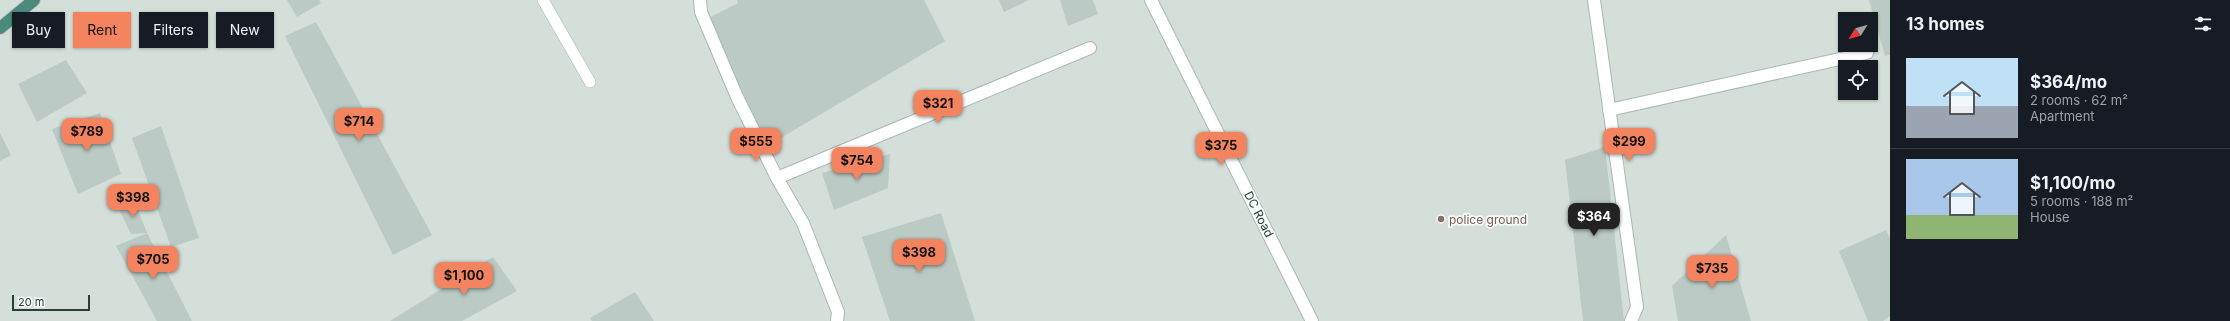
<!DOCTYPE html>
<html lang="en">
<head>
<meta charset="utf-8">
<style>
  :root { --surface:#171b24; --page:#20242c; --text:#f1f3f6; --muted:#9ea1a6; --line:#363941; --accent:#f4845f }
  body { margin:0; font-family:Inter,sans-serif; background:var(--page); color:var(--text); height:100vh; display:flex; flex-direction:column; font-size:15px; white-space:nowrap }
  * { box-sizing:border-box; margin:0 }
  p { font-size:13px; color:var(--muted) }
  .icon { flex:none; width:22px; height:22px; fill:none; stroke:currentColor; stroke-width:2; stroke-linecap:round; stroke-linejoin:round }
  .map { position:relative; flex:1; overflow:hidden }
  .details { display:flex; flex-direction:column; background:var(--surface); width:340px }
  .details>* { flex:none }
  .guide { position:absolute; left:12px; top:12px; width:380px; height:36px; display:flex; gap:8px }
  .needle { width:26px; rotate:233deg }
  .tools { position:absolute; left:1838px; top:12px; display:grid; gap:8px }
  .tools a { display:grid; place-items:center; width:40px; height:40px; border-radius:0px; background:var(--surface); box-shadow:0 1px 3px #0004; font-size:20px }
  .scale { position:absolute; left:12px; bottom:10px; width:78px; box-sizing:border-box; padding-left:4px; border:2px solid #24423a; border-top:0; font-size:11px; line-height:14px; white-space:nowrap; color:#24423a; -webkit-text-stroke:3px #f7fbf9; paint-order:stroke }
  .price { position:absolute; translate:-50% -34px; padding:0 9px; border-radius:8px; background:var(--accent); color:#111; font-size:13px; line-height:26px; filter:drop-shadow(0 1px 2px #0008) }
  .price::after { content:''; position:absolute; left:50%; top:24px; width:12px; height:9px; margin-left:-6px; background:inherit; clip-path:polygon(0 0,100% 0,50% 100%) }
  .price.on { background:#222; color:#fff }
  ul { padding:0; list-style:none }
  li { display:flex; align-items:center; gap:12px; height:100px; padding:0 16px }
  li+li { border-top:1px solid var(--line) }
  li span { display:grid; place-items:center; flex:none; width:112px; height:80px; border-radius:0px; color:#555 }
  li>.icon { margin-inline-start:auto }
  span .icon { width:48px; height:48px; fill:#fffc; stroke-width:1 }
  li b { font-size:17px }
  h2 { display:flex; justify-content:space-between; align-items:center; height:48px; padding:0 16px; font-size:17px }
  .tag { padding:0 14px; border-radius:0px; background:var(--surface); box-shadow:0 1px 3px #0004; font-size:14px; line-height:36px }
  .tag.on { background:var(--accent); color:#111 }
  main { display:flex; flex:1; min-height:0 }
  .map>svg:first-child { display:block }
</style>
</head>
<body>
<main>
<div class="map">
<svg width="1890" height="321" viewBox="0 0 1890 321">
  <rect width="100%" height="100%" fill="#e6efeb"/>
  <!-- built -->
  <path fill="#d4dfda" fill-rule="evenodd" d="M0 0H1890V321H0ZM1845 19H1871V45H1845ZM1845 67H1871V93H1845Z"/>
  <!-- building -->
  <g fill="#bbcac4">
    <polygon points="287,0 319,0 321,3 297,17"/>
    <polygon points="737,0 924,0 945,41 767,146 705,20 738,3"/>
    <polygon points="999,0 1029,0 1004,12"/>
    <polygon points="1060,0 1093,0 1098,14 1068,26"/>
    <polygon points="1869,0 1890,0 1890,55 1885,56"/>
    <polygon points="316,22 432,235 393,255 285,36"/>
    <polygon points="66,60 87,93 37,122 18,84"/>
    <polygon points="100,113 121,174 78,194 52,129"/>
    <polygon points="161,126 199,238 171,247 132,138"/>
    <polygon points="0,133 11,155 0,161"/>
    <polygon points="1605,147 1624,321 1583,321 1565,160"/>
    <polygon points="890,154 888,188 834,210 822,173"/>
    <polygon points="134,200 147,233 131,234 118,207"/>
    <polygon points="941,213 975,321 890,321 862,237"/>
    <polygon points="1886,230 1890,238 1890,316 1883,321 1868,321 1839,251"/>
    <polygon points="147,233 192,321 157,321 116,246"/>
    <polygon points="1726,235 1751,321 1678,321 1672,286"/>
    <polygon points="493,257 517,291 462,321 390,321"/>
    <polygon points="635,292 654,321 592,321 590,318"/>
  </g>
  <g fill="none" stroke-linecap="round" stroke-linejoin="round">
    <defs>
      <polyline id="service" points="543,0 590,82"/>
      <polyline id="pedestrian" points="1609,110 1867,53"/>
      <g id="minor">
        <polyline points="700,0 701,12 737,97 777,178 803,223 838,312 837,321"/>
        <polyline points="1594,0 1637,307 1631,321"/>
        <polyline points="777,178 1090,48"/>
      </g>
      <polyline id="tertiary" points="1151,0 1312,321"/>
      <polyline id="trunk" points="0,28 34,0"/>
    </defs>
    <!-- service casing -->
    <use href="#service" stroke="#a8b8b2" stroke-width="12"/>
    <!-- pedestrian casing -->
    <use href="#pedestrian" stroke="#a8b8b2" stroke-width="14"/>
    <!-- minor casing -->
    <use href="#minor" stroke="#a8b8b2" stroke-width="14"/>
    <!-- tertiary casing -->
    <use href="#tertiary" stroke="#a8b8b2" stroke-width="14"/>
    <!-- trunk casing -->
    <use href="#trunk" stroke="#c2cac8" stroke-width="14"/>
    <!-- service -->
    <use href="#service" stroke="#fff" stroke-width="11"/>
    <!-- pedestrian -->
    <use href="#pedestrian" stroke="#fff" stroke-width="12"/>
    <!-- minor -->
    <use href="#minor" stroke="#fff" stroke-width="12"/>
    <!-- tertiary -->
    <use href="#tertiary" stroke="#fff" stroke-width="12"/>
    <!-- trunk -->
    <use href="#trunk" stroke="#4c8a7c" stroke-width="12"/>
  </g>
  <!-- markers -->
  <circle fill="#8d6e63" stroke="#f7fbf9" stroke-width="1.5" cx="1441" cy="219" r="4"/>
  <g text-anchor="middle" dominant-baseline="central" stroke-width="3.5" stroke-linejoin="round" paint-order="stroke">
    <!-- street labels -->
    <g font-size="12" fill="#24423a" stroke="#f7fbf9">
      <text transform="translate(1259 214) rotate(63)">DC Road</text>
    </g>
    <!-- education labels -->
    <g font-size="12" fill="#785e54" stroke="#f7fbf9" text-anchor="start">
      <text x="1449" y="219">police ground</text>
    </g>
  </g>
</svg>
<div class="tools">
<a><svg class="needle" viewBox="-14 -14 28 28"><path d="M0-13l5 13h-10z" fill="#e53935"/><path d="M0 13l5-13h-10z" fill="#9ea1a6"/></svg></a>
<a><svg class="icon" aria-label="locate" viewBox="0 0 24 24"><circle cx="12" cy="12" r="6"/><path d="M12 2v4M12 18v4M2 12h4M18 12h4"/></svg></a>
</div>
<div class="scale">20 m</div>
<b class="price" style="left:938px;top:124px">$321</b>
<b class="price" style="left:359px;top:142px">$714</b>
<b class="price" style="left:87px;top:152px">$789</b>
<b class="price" style="left:756px;top:162px">$555</b>
<b class="price" style="left:1629px;top:162px">$299</b>
<b class="price" style="left:1221px;top:166px">$375</b>
<b class="price" style="left:857px;top:181px">$754</b>
<b class="price" style="left:133px;top:218px">$398</b>
<b class="price on" style="left:1594px;top:237px">$364</b>
<b class="price" style="left:919px;top:273px">$398</b>
<b class="price" style="left:153px;top:280px">$705</b>
<b class="price" style="left:1712px;top:289px">$735</b>
<b class="price" style="left:464px;top:296px">$1,100</b>
<div class="guide">
<a class="tag">Buy</a>
<a class="tag on">Rent</a>
<a class="tag">Filters</a>
<a class="tag">New</a>
</div>
</div>
<section class="details">
<h2>13 homes<svg class="icon" aria-label="filters" viewBox="0 0 24 24"><path d="M4 7h16M4 17h16"/><circle cx="9" cy="7" r="2"/><circle cx="15" cy="17" r="2"/></svg></h2>
<ul>
<li><span style="background:linear-gradient(#bfe0f5 60%,#9aa5b1 0)"><svg class="icon" aria-label="home" viewBox="0 0 24 24"><path d="M3 11l9-7 9 7M6 9v11h12V9"/></svg></span><div><b>$364/mo</b><p>2 rooms · 62 m²</p><p>Apartment</p></div></li>
<li><span style="background:linear-gradient(#a9c7e8 70%,#8fb573 0)"><svg class="icon" aria-label="home" viewBox="0 0 24 24"><path d="M3 11l9-7 9 7M6 9v11h12V9"/></svg></span><div><b>$1,100/mo</b><p>5 rooms · 188 m²</p><p>House</p></div></li>
</ul>
</section>
</main>
</body>
</html>
